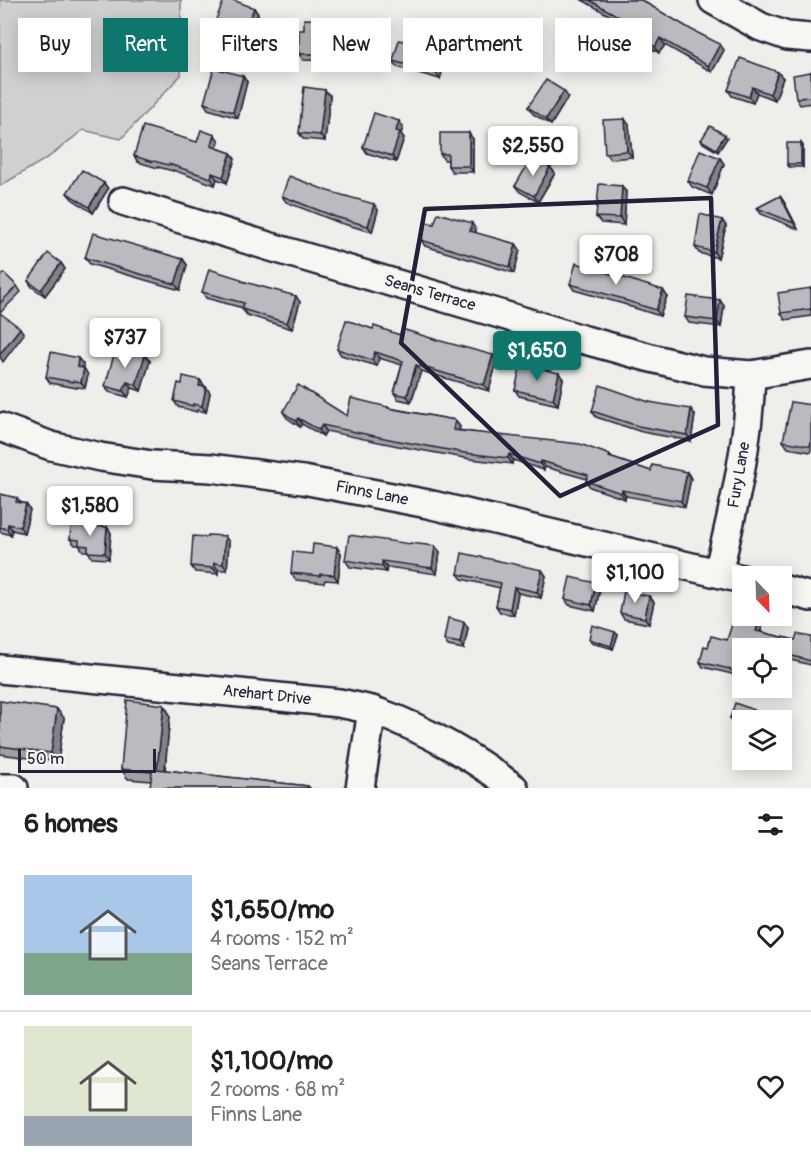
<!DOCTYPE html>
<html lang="en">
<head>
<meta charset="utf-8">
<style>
  :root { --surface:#fff; --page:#f2f2f2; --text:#202124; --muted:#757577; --line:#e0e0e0; --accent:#0f766e }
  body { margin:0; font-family:Pangolin,sans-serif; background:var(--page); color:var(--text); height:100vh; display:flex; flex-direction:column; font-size:22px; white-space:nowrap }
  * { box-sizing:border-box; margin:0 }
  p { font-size:20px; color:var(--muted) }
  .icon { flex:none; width:33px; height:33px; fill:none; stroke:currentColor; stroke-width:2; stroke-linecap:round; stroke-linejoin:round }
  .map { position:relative; height:788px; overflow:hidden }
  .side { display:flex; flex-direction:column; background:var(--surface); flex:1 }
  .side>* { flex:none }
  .banner { position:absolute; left:18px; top:18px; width:776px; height:54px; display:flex; gap:12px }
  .needle { width:39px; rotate:157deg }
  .fabs { position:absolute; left:732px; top:566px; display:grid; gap:12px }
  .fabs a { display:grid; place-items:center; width:60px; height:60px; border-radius:0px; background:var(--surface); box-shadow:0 3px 15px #0003; font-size:30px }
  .scale { position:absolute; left:18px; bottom:15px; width:138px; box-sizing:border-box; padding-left:6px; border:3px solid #22223b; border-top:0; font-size:16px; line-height:21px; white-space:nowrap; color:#22223b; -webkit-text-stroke:4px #f6f6f2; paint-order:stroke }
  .price { position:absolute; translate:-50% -51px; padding:0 14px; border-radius:6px; background:#fff; color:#222; font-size:20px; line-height:39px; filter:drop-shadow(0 2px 3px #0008) }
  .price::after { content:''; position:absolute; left:50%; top:36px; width:18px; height:14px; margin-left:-9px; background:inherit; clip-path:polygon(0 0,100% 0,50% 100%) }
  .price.selected { background:var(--accent); color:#fff }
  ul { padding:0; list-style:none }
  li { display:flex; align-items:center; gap:18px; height:150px; padding:0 24px }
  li+li { border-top:2px solid var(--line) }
  li span { display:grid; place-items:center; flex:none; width:168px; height:120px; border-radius:0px; color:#555 }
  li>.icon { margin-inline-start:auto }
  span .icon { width:72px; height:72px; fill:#fffc; stroke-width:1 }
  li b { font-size:26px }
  h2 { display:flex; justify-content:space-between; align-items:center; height:72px; padding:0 24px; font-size:26px }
  .tag { padding:0 21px; border-radius:0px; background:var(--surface); box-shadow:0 3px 15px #0003; font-size:21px; line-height:54px }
  .tag.selected { background:var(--accent); color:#fff }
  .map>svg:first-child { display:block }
</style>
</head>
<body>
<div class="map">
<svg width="811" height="788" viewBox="0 0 811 788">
  <rect width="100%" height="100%" fill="#eeeeeb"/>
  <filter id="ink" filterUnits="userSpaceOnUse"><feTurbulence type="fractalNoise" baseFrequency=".0167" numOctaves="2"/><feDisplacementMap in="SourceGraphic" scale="12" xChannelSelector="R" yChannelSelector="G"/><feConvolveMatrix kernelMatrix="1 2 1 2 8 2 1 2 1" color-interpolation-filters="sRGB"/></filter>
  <g filter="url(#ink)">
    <!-- green -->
    <polygon fill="#d0d0d1" stroke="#797986" stroke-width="1.5" points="0,0 181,0 181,75 121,139 83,130 49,157 0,186"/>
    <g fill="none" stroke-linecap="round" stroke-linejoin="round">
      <defs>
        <g id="minor">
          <polyline points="713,0 761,27 787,36 811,38"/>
          <polyline points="123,201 271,247 503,315 585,340 651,358 704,371 751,375 811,365"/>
          <polyline points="0,427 51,446 100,457 152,465 211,468 303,480 428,504 742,579"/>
          <path d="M718 573C734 507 749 443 751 375"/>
          <polyline points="782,589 811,597"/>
          <path d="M0 669 339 703C353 706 367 708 380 713 425 729 476 759 514 788"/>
          <polyline points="0,788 14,788"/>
          <polyline points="360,788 372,710"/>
        </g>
      </defs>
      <!-- minor casing -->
      <use href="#minor" stroke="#22223b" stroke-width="32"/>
      <!-- minor -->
      <use href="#minor" stroke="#f6f6f2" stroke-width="27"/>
    </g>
    <!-- wall -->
    <g fill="#a1a1a4" stroke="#22223b" stroke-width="1.5">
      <polygon points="582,0 641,0 724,50 712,72 665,45 659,53 620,30 616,23 618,20"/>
      <polygon points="254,8 258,14 245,47 216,35 212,29"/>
      <polygon points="334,26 334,61 303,60 299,54"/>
      <polygon points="442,51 446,58 440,79 397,67 393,61"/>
      <polygon points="811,72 811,103 800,105 796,98"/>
      <polygon points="783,78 775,100 757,93 753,103 732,96 728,90"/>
      <polygon points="247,82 238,118 208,109 204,103"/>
      <polygon points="330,96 325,141 303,139 299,133"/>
      <polygon points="568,97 551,125 533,114 528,107"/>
      <polygon points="399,121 403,127 401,134 404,138 396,162 367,153 363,147"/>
      <polygon points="629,125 632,157 610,159 605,153"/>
      <polygon points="727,138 718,152 703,143 701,140"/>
      <polygon points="473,139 473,172 452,172 448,166 448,160 444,160 440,154"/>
      <polygon points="219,141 217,148 231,153 235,159 227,183 217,179 215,185 173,170 173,171 158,167 158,168 138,162 134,156 197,142"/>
      <polygon points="801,143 803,146 803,167 789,167 787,164"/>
      <polygon points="720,158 724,164 712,195 692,187 688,181"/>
      <polygon points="550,167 555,173 538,202 520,192 515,186"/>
      <polygon points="104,183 108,189 93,213 72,199 67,193"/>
      <polygon points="626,192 624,225 601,223 596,217"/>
      <polygon points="282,196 378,210 372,232 340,223 286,202"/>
      <polygon points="780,196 784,202 798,229 761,214 757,208"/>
      <polygon points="722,220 726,226 718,258 699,253 695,247"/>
      <polygon points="434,224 476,230 475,233 516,244 520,250 514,273 425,246 421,240"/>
      <polygon points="85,258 183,259 187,265 180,290 90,264"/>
      <polygon points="61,263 65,269 45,296 32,287 28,281"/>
      <polygon points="0,277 17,286 21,292 1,312 0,311"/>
      <polygon points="243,281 300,302 292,329 247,315 242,309 243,308 206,298 202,292"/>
      <polygon points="570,284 663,290 667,296 660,316 628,306 627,305 574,290"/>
      <polygon points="811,288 811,316 785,320 781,313"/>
      <polygon points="724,306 721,327 689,323 685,317"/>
      <polygon points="373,329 400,335 497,361 489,391 421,371 411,402 398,399 394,393 402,365 379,358 377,366 341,355 337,349"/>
      <polygon points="150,361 141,391 132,388 128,397 109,392 105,386"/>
      <polygon points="83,364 82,368 84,368 88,375 85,388 77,387 77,388 50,383 46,377"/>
      <polygon points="563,379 558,405 519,396 515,390"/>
      <polygon points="200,380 210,393 206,412 197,410 197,412 178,407 174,401 182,384"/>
      <polygon points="649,402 695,415 691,441 642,432 596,417 592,411"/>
      <polygon points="811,405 811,452 788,448 783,441"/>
      <polygon points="388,407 389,408 455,420 460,427 459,430 610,455 612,458 651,471 691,478 685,507 626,496 625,499 590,487 586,481 587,479 545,467 544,470 513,460 512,464 470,459 398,446 326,431 323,436 302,424 300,427 287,418 283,412 347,416"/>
      <polygon points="0,494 17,498 20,502 26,504 30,510 24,533 12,530 11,535 0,532"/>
      <polygon points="107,527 111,533 109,559 92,558 88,551 83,551 79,545 75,545 70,539"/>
      <polygon points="229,542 227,570 218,570 218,574 195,572 191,566"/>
      <polygon points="410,544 435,546 440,552 437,574 387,567 386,572 350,567 345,560"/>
      <polygon points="341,553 338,581 325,580 324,583 296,580 291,573 312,554"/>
      <polygon points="542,570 546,576 541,598 518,593 514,615 500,612 496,606 500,588 462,579 458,574"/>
      <polygon points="600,589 595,611 569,605 565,599"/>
      <polygon points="649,596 654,602 649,624 624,619 620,613"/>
      <polygon points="760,619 763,624 761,632 795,640 811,637 811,665 742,648 742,677 734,675 732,674 703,667 700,662 708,647 727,640 742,621"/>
      <polygon points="464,622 468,628 464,649 448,646 444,640"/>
      <polygon points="618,635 613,649 591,642 589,639"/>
      <polygon points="0,701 64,718 58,762 0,754"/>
      <polygon points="164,705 170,715 165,770 308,786 310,788 150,788 151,781 128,779 121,769"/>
      <polygon points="756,713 742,720 742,724 733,721 730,718"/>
    </g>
    <!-- shaded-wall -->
    <g fill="#838386" stroke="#22223b" stroke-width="1.5">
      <polygon points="254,8 258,14 245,47 241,41"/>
      <polygon points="330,20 334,26 334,61 329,54"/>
      <polygon points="660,38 665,45 659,53 655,47"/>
      <polygon points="720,44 724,50 712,72 708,66"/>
      <polygon points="442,51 446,58 440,79 436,73"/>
      <polygon points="778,72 783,78 775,100 770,94"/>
      <polygon points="243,76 247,82 238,118 233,112"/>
      <polygon points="752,87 757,93 753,103 749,97"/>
      <polygon points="325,90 330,96 325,141 320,135"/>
      <polygon points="564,91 568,97 551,125 546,119"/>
      <polygon points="625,119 629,125 632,157 627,151"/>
      <polygon points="399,121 403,127 401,134 404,138 396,162 392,156 396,131"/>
      <polygon points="469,133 473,139 473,172 469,166"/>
      <polygon points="215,135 219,141 216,152 211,146"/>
      <polygon points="725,135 727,138 718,152 716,149"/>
      <polygon points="801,143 803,146 803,167 801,164"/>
      <polygon points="231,153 235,159 227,183 223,177"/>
      <polygon points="720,158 724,164 712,195 707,188"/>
      <polygon points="550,167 555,173 538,202 534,196"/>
      <polygon points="212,173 217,179 215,185 211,178"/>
      <polygon points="104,183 108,189 93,213 89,207"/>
      <polygon points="622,186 626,192 624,225 620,218"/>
      <polygon points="780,196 784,202 798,229 794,223"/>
      <polygon points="374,204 378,210 372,232 368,226"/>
      <polygon points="722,220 726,226 718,258 714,252"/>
      <polygon points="472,223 476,230 474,237 470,231"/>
      <polygon points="516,244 520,250 514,273 510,267"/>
      <polygon points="183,259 187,265 180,290 175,284"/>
      <polygon points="61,263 65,269 45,296 41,290"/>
      <polygon points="663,290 667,296 660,316 656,310"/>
      <polygon points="296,296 300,302 292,329 287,323"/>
      <polygon points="720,300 724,306 721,327 717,321"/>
      <polygon points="20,328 24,334 3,362 0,357 0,354"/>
      <polygon points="375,352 379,358 377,366 372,360"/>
      <polygon points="145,355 150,361 141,391 136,385"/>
      <polygon points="493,355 497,361 489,391 484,385"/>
      <polygon points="78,358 83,364 81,373 77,367"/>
      <polygon points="416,365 421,371 411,402 407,396"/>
      <polygon points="84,368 88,375 85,388 81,382"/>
      <polygon points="559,373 563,379 558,405 553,399"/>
      <polygon points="200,380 204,386 203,392 199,386"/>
      <polygon points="127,382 132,388 128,397 123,391"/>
      <polygon points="206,387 210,393 206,412 202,406"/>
      <polygon points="691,409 695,415 691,441 687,435"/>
      <polygon points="298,418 302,424 300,427 296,421"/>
      <polygon points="455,420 460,427 457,436 453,430"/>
      <polygon points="322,425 326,431 323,436 319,430"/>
      <polygon points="509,454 513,460 512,464 508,458"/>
      <polygon points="541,461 545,467 544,470 540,464"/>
      <polygon points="687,472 691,478 685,507 681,501"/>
      <polygon points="622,490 626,496 625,499 621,493"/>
      <polygon points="26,504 30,510 24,533 20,527"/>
      <polygon points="8,524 12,530 11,535 7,529"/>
      <polygon points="107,527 111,533 109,559 105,553"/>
      <polygon points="225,536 229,542 227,570 223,564"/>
      <polygon points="435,546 440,552 437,574 432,568"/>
      <polygon points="337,547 341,553 338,581 334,575"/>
      <polygon points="382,561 387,567 386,572 382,566"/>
      <polygon points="214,563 218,570 218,574 213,568"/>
      <polygon points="542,570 546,576 541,598 537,592"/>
      <polygon points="596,583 600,589 595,611 591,605"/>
      <polygon points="514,587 518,593 514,615 510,609"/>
      <polygon points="649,596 654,602 649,624 645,618"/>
      <polygon points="760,619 763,624 759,636 756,631"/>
      <polygon points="464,622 468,628 464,649 460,643"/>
      <polygon points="615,632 618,635 613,649 611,646"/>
      <polygon points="785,654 788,659 782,683 782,666"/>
      <polygon points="164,705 170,715 164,779 157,769"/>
      <polygon points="57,709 64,718 58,762 51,753"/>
      <polygon points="754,710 756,713 754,720 750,720"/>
    </g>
    <!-- building -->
    <g fill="#bbbbbf" stroke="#22223b" stroke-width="1.5">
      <polygon points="224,0 233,0 254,8 241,41 212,29"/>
      <polygon points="589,0 641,0 692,30 720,44 708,66 660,38 655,47 616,23 620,17"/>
      <polygon points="304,19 330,20 329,54 299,54 299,30 304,30"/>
      <polygon points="399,40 442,51 436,73 393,61"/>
      <polygon points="740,58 778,72 770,94 752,87 749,97 728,90"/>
      <polygon points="214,68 243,76 233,112 204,103"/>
      <polygon points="811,72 811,97 796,98 793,75"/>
      <polygon points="546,80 564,91 546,119 528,107"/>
      <polygon points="304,87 325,90 320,135 299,133"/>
      <polygon points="374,113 399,121 396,131 400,132 392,156 363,147"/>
      <polygon points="625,119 627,151 605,153 603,120"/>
      <polygon points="143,126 197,142 201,130 215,135 211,146 231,153 223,177 212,173 211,178 169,164 168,165 154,161 153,162 134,156"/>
      <polygon points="710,126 725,135 716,149 701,140"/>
      <polygon points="440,133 469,133 469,166 448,166 448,154 440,154"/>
      <rect x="787" y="143" width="14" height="21"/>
      <polygon points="700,150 720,158 707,188 688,181"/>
      <polygon points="532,157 550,167 534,196 515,186"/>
      <polygon points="82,170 104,183 89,207 67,193"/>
      <polygon points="289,176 328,191 374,204 368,226 336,217 282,196"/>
      <polygon points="599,184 622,186 620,218 596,217"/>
      <polygon points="780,196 794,223 757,208"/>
      <polygon points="438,213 472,223 470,231 516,244 510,267 421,240 426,222 434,224"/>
      <polygon points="700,214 722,220 714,252 695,247"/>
      <polygon points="93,233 183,259 175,284 85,258"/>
      <polygon points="48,253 61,263 41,290 28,281"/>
      <polygon points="576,263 663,290 656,310 624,300 624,299 570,284"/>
      <polygon points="209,269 241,279 241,281 296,296 287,323 242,309 244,303 202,292"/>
      <polygon points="4,273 17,286 0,303 0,277"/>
      <polygon points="811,288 811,309 781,313 778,293"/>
      <polygon points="688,296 720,300 717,321 685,317"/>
      <polygon points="0,313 20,328 0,354"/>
      <polygon points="346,320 373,329 374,326 400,335 402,329 437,340 493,355 484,385 416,365 407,396 394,393 403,361 375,352 372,360 337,349"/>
      <polygon points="116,348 130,353 131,350 145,355 136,385 127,382 123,391 105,386"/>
      <polygon points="51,352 78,358 77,367 84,368 81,382 73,381 73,382 46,377"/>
      <polygon points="521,364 559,373 553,399 515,390"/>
      <polygon points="183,376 200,380 199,386 206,387 202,406 193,404 193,406 174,401 178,383 182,384"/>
      <polygon points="298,385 347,416 351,398 388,407 388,408 455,420 453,430 580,444 610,455 609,457 651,471 652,465 687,472 681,501 622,490 621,493 586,481 588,475 541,461 540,464 509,454 508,458 465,453 394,440 322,425 319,430 298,418 296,421 283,412"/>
      <polygon points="600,385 649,402 691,409 687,435 638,426 592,411"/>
      <polygon points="791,402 811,405 811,442 810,446 783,441"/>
      <polygon points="0,494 17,498 16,502 26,504 20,527 8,524 7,529 0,527"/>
      <polygon points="71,525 107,527 105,553 88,552 88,546 79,545 79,540 70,539"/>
      <polygon points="208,535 225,536 223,564 214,563 213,568 191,566 193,536 207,537"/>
      <polygon points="349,535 410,544 410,543 435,546 432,568 382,561 382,566 345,560"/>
      <polygon points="313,544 337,547 334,575 320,574 320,576 291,573 293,552 312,554"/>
      <polygon points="462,553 542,570 537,592 514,587 510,609 496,606 501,583 458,574"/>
      <polygon points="570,577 596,583 591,605 565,599"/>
      <polygon points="624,591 649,596 645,618 620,613"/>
      <polygon points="744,615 760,619 756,631 795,640 797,634 811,637 811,661 785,654 782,666 782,648 742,648 742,673 730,670 730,669 700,662 704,646 708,647 711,636 727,640 734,618 742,621"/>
      <polygon points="448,618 464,622 460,643 444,640"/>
      <polygon points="592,625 615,632 611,646 589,639"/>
      <polygon points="127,700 164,705 157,769 308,786 308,788 150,788 152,772 121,769"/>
      <polygon points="0,701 57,709 51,753 0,746"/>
      <polygon points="735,703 754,710 750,720 742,720 742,722 730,718"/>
    </g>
  </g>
  <!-- marked area -->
  <path fill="none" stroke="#22223b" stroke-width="4.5" stroke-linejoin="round" d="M711 198 718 425 560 496 401 343 425 209Z"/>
  <g text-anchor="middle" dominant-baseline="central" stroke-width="6" stroke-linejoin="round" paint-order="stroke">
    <!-- street labels -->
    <g font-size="16" fill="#22223b" stroke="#f6f6f2">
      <text transform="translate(430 293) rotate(16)">Seans Terrace</text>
      <text transform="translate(739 475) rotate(-80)">Fury Lane</text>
      <text transform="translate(372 493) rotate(11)">Finns Lane</text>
      <text transform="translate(267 695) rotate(6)">Arehart Drive</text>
    </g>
  </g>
</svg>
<div class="fabs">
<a><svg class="needle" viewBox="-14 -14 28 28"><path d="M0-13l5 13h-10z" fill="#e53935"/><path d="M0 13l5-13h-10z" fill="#757577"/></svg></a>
<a><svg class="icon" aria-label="locate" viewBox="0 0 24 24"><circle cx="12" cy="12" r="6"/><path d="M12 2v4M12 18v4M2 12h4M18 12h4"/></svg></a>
<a><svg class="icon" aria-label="layers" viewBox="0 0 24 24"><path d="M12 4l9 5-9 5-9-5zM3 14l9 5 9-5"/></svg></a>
</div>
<div class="scale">50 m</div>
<b class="price" style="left:533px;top:177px">$2,550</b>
<b class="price" style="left:616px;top:286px">$708</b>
<b class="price" style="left:125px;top:369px">$737</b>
<b class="price selected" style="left:537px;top:382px">$1,650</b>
<b class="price" style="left:90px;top:537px">$1,580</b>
<b class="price" style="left:635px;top:604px">$1,100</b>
<div class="banner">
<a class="tag">Buy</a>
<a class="tag selected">Rent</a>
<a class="tag">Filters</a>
<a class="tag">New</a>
<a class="tag">Apartment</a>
<a class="tag">House</a>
</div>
</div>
<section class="side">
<h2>6 homes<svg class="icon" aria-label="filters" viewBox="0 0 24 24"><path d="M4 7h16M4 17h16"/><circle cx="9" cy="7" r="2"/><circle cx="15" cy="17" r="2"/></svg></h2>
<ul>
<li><span style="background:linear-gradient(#a9c7e8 65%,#7fa58c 0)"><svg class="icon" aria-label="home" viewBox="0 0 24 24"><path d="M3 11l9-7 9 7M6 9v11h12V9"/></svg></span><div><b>$1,650/mo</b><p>4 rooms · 152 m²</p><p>Seans Terrace</p></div><svg class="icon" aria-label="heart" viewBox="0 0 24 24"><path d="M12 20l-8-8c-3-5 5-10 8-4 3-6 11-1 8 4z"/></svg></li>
<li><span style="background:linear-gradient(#dfe7d0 75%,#9aa5b1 0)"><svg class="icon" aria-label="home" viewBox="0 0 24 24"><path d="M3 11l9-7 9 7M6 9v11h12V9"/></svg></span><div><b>$1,100/mo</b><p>2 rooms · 68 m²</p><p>Finns Lane</p></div><svg class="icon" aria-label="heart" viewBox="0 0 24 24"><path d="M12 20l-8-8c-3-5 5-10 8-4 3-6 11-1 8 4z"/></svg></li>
</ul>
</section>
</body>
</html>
